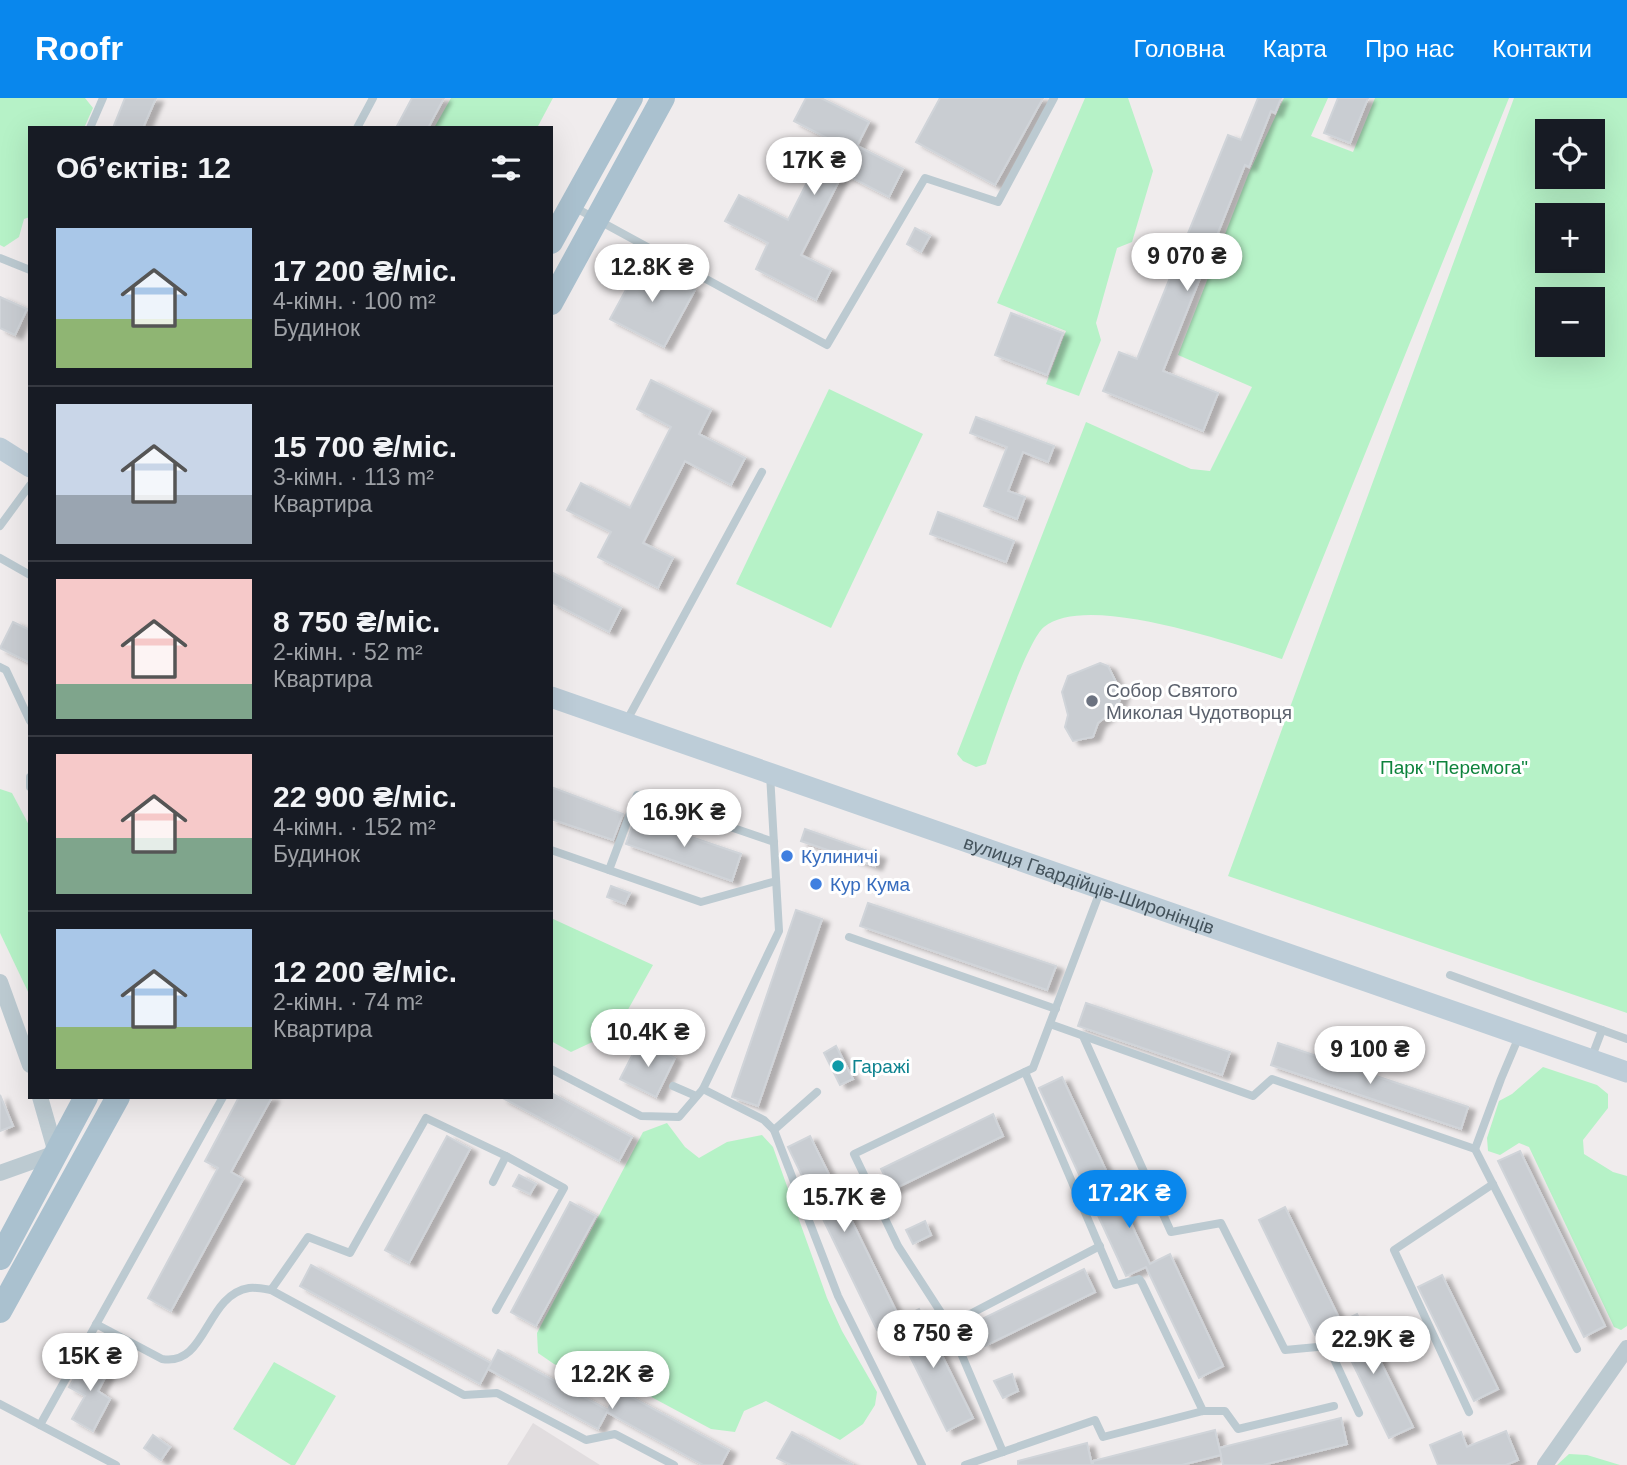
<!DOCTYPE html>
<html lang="uk">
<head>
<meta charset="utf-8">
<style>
  :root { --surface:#171b24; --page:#20242c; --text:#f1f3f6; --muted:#9ea1a6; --line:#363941; --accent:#0987ed }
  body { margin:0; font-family:Helvetica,sans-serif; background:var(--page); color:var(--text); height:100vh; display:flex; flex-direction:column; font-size:26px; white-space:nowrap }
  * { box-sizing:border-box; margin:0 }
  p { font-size:23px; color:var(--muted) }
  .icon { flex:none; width:38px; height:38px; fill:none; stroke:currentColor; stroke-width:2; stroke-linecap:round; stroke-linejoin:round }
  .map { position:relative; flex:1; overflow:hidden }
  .drawer { position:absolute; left:28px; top:28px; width:525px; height:973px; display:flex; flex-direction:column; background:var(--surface); border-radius:0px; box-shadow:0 7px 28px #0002 }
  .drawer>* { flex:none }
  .fabs { position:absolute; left:1535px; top:21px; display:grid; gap:14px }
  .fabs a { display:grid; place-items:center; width:70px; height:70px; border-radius:0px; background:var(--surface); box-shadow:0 7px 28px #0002; font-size:35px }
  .price { position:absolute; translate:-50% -60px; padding:0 16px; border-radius:24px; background:#fff; color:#222; font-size:23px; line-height:46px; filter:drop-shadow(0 2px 4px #0008) }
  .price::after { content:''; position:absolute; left:50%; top:42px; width:21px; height:16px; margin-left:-10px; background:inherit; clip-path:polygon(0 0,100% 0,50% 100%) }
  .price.current { background:var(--accent); color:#fff }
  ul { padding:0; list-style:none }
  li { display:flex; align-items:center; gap:21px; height:175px; padding:0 28px }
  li+li { border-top:2px solid var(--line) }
  li span { display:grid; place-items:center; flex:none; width:196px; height:140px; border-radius:0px; color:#555 }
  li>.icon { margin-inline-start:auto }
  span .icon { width:84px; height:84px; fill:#fffc; stroke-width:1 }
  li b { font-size:30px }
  h2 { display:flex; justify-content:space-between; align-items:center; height:84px; padding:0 28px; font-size:30px }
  header { display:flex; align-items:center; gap:42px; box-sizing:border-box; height:98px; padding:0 35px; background:var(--accent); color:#fff }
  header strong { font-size:33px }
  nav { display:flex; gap:38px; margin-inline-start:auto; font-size:24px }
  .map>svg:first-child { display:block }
</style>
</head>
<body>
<header>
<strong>Roofr</strong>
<nav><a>Головна</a><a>Карта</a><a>Про нас</a><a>Контакти</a></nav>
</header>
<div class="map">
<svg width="1627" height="1367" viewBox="0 0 1627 1367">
  <defs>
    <filter id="shadow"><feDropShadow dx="7" dy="4" stdDeviation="2" flood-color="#0004"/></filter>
  </defs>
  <rect width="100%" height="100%" fill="#f0eced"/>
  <!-- education -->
  <polygon fill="#e1dddf" points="533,1325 600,1367 507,1367"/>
  <!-- green -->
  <g fill="#b6f2c7" fill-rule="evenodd">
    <polygon points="0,0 85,0 93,10 84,30 30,30 30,119 24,121 19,139 4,149 0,147"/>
    <polygon points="451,0 553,0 537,30 434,30"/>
    <polygon points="1085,0 1128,0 1153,73 1132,144 1117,150 1096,225 1101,242 1079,298 1046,286 1066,233 997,205"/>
    <path d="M1284 0H1328L1311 38 1353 54 1375 0H1509L1282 561C1233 546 1087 494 1044 529 1027 543 995 640 986 666L976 669 963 663 957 656 1086 324 1191 371 1210 373 1252 289 1178 257 1248 77Z"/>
    <path d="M1514 0H1627V915L1228 778ZM1547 33H1592V79H1547ZM1547 117H1592V163H1547ZM1547 201H1592V247H1547Z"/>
    <polygon points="829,291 923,336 831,530 736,486"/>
    <polygon points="0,691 12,695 30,729 30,898 0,835"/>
    <polygon points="551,820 653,867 616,933 571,954 551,943"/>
    <polygon points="1543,969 1597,987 1608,996 1608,1010 1583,1042 1584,1056 1613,1074 1627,1078 1627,1228 1621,1232 1614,1229 1529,1049 1519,1045 1500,1057 1488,1053 1487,1040 1499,1003 1512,996"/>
    <polygon points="667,1025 685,1049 699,1060 727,1044 762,1037 773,1049 827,1200 842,1233 877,1294 875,1307 863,1326 840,1342 766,1303 744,1313 735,1334 711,1331 616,1280 602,1288 554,1266 538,1255 537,1235 643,1034"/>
    <polygon points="274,1264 336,1298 295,1367 291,1367 233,1331"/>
    <polygon points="1569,1356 1587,1357 1620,1367 1557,1367"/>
  </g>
  <!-- building -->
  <g fill="#c9cdd2" stroke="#d0d4d9" stroke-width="2" filter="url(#shadow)">
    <polygon points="125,0 156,0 143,30 113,30"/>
    <polygon points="412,0 444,0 428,30 396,30"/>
    <polygon points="806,0 821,0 869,24 857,48 903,71 889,99 843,75 801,157 831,172 816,202 756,171 768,145 725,123 739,97 788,122 829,41 794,23"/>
    <polygon points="940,0 1043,0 995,87 916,44"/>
    <polygon points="1258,0 1281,0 1275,15 1271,13 1249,69 1245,67 1163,273 1218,295 1203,333 1103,293 1119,254 1137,261 1228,37 1241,42"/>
    <polygon points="1338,0 1368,0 1350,45 1324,35"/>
    <polygon points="915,130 930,138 921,154 907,146"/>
    <polygon points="641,164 695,192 664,249 610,221"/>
    <polygon points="0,199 27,211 15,237 0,230"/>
    <polygon points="1011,215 1063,235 1047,277 995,257"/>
    <polygon points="651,282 711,312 699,336 745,360 731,387 685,363 643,445 673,460 658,490 598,459 611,434 567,412 581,385 630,410 671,329 637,311"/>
    <polygon points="976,319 1054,348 1048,364 1023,354 1008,393 1025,399 1017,421 984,408 1007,349 970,335"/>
    <polygon points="938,414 1014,443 1006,464 930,436"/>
    <polygon points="551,474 621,510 609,534 551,504"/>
    <polygon points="13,524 30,532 30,565 0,550"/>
    <polygon points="1100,565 1108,568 1122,596 1117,610 1098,625 1093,639 1073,643 1065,629 1068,617 1062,594 1068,578"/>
    <polygon points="551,689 623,716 613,742 551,721"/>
    <polygon points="635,720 741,756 732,783 626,746"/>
    <polygon points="805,731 879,757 875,768 801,743"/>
    <polygon points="611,788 630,795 625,806 607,799"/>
    <polygon points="868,805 1056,868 1047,892 860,828"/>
    <polygon points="796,812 822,821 758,1008 732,999"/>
    <polygon points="1086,905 1230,954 1222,977 1078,928"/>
    <polygon points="640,942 675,960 656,999 620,981"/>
    <polygon points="1278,945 1468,1009 1461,1031 1271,967"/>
    <polygon points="836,948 853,981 840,987 824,955"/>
    <polygon points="1062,979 1150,1166 1170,1156 1223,1268 1199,1280 1146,1169 1126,1178 1039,990"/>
    <polygon points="551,995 632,1039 619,1063 501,999 551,999"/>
    <polygon points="0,997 13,1028 0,1033"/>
    <polygon points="239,999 272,999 231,1074 243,1081 171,1213 148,1200 218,1070 205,1063"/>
    <polygon points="993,1016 1003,1038 892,1092 881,1071"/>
    <polygon points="447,1038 470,1051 409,1165 385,1152"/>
    <polygon points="810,1038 900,1221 877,1232 788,1049"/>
    <polygon points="1520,1053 1605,1228 1584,1239 1498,1063"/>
    <polygon points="519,1077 536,1086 530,1096 513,1088"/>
    <polygon points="570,1104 596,1118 536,1228 511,1214"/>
    <polygon points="1285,1109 1341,1224 1315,1237 1259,1122"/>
    <polygon points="925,1123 931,1137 913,1146 906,1132"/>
    <polygon points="311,1167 491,1265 480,1286 300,1188"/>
    <polygon points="1084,1171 1095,1194 985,1248 974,1225"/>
    <polygon points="1442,1177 1498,1291 1474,1303 1418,1189"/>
    <polygon points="919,1211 973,1320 947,1333 893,1224"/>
    <polygon points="1357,1216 1413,1329 1389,1340 1334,1227"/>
    <polygon points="498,1252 608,1312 617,1291 729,1352 721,1367 703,1367 607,1314 598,1331 488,1271"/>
    <polygon points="86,1259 109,1272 98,1293 110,1301 93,1333 72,1321 85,1298 69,1289"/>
    <polygon points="1012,1276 1018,1293 1003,1300 994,1283"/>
    <polygon points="1341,1320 1347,1346 1263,1367 1223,1367 1219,1350"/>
    <polygon points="1215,1332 1221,1357 1182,1367 1093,1367 1093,1363"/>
    <polygon points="1506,1333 1518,1362 1506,1367 1438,1367 1430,1347 1461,1334 1467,1349"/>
    <polygon points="792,1334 853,1367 791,1367 777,1360"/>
    <polygon points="153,1337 170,1349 161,1362 144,1350"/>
    <polygon points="1087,1345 1092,1367 1018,1367 1018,1363"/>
  </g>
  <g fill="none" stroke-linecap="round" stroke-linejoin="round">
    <!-- lane -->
    <g stroke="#bccad1" stroke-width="8">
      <polyline points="90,30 103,0"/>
      <polyline points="357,30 373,0"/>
      <polyline points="574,109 827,247 925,80 998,104 1054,0"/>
      <polyline points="0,160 30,172"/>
      <polyline points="0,428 30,387"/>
      <polyline points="0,460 30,477"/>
      <polyline points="0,569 6,572 30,623"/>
      <polyline points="626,624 762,374"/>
      <polyline points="770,676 779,833 703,991 764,1022 774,1032 838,1198 922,1367"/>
      <polyline points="30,679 30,689"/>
      <polyline points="551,752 701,804 776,783"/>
      <polyline points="609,772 637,697 774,744"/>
      <polyline points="849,839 1056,911"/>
      <polyline points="1450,877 1627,941"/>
      <polyline points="1050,926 1253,998 1272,981 1475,1051 1577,1251"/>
      <polyline points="1083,938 1171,1134 1221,1125 1285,1252 1328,1248 1359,1315"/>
      <polyline points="1591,961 1602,932"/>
      <polyline points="551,971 641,1018 679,1019 703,991"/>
      <polyline points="1025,974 1116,1187 1139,1181 1142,1185 1203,1313"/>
      <polyline points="673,988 696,998"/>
      <polyline points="774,1032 817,994"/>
      <polyline points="1475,1051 1501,981 1520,936"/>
      <polyline points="493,1084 506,1058"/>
      <polyline points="271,1192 464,1297 497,1295 586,1342 615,1336 674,1367"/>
      <path d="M96 1226 162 1261C207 1269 205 1197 249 1190 256 1189 265 1191 271 1192L308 1139 350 1155 426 1020 506 1058 564 1090 496 1212"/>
      <polyline points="949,1227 1100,1148"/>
      <polyline points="0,1306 116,1367"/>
      <polyline points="1469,1314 1394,1152 1493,1086"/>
      <polyline points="40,1327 223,999"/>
      <polyline points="1003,1354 949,1227 898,1148 854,1056 1033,970 1101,791"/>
      <polyline points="965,1367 1095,1322 1103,1339 1203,1313 1225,1313 1238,1331 1334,1308"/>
    </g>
    <!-- street -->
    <g stroke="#bccad1" stroke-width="16">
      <polyline points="0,884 30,967"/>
      <polyline points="0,1075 56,1055 40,999"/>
      <polyline points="1545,1367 1627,1250"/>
    </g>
    <!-- secondary -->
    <g stroke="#bdcdd8" stroke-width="21">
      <polyline points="0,350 30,369"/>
      <path id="s1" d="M551 599 1627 974"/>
    </g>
    <!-- primary -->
    <g stroke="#aac1cf" stroke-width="24">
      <polyline points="551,144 631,0"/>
      <polyline points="551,205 663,0"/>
      <polyline points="0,1160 86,999"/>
      <polyline points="0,1213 118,999"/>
    </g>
  </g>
  <!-- markers -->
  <circle fill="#6b7280" stroke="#fff" stroke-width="2.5" cx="1092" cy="603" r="7"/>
  <g fill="#3f7fe0" stroke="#fff" stroke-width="2.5">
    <circle cx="787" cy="758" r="7"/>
    <circle cx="816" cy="786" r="7"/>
  </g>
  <circle fill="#0f9aa8" stroke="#fff" stroke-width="2.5" cx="838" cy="968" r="7"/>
  <g text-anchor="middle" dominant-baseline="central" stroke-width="6" stroke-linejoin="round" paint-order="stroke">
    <!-- worship labels -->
    <g font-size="19" fill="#5b616d" stroke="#fff" text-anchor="start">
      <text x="1106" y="592">Собор Святого<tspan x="1106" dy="22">Миколая Чудотворця</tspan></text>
    </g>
    <!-- park labels -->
    <g font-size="19" fill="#0e833c" stroke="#fff">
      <text x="1454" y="669">Парк "Перемога"</text>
    </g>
    <!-- shop labels -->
    <g font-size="19" fill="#366cbe" stroke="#fff" text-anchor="start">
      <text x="801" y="758">Кулиничі</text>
      <text x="830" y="786">Кур Кума</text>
    </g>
    <!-- street labels -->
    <g font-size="19" fill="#44535c" stroke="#fff">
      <text stroke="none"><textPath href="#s1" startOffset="570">вулиця Гвардійців-Широнінців</textPath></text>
    </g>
    <!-- culture labels -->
    <g font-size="19" fill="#0d838f" stroke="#fff" text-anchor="start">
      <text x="852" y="968">Гаражі</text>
    </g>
  </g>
</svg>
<div class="fabs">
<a><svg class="icon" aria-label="locate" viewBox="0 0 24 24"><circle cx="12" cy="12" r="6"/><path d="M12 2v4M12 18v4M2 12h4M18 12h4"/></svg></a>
<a>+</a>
<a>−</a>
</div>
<b class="price" style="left:814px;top:99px">17K ₴</b>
<b class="price" style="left:1187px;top:195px">9 070 ₴</b>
<b class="price" style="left:652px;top:206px">12.8K ₴</b>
<b class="price" style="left:684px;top:751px">16.9K ₴</b>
<b class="price" style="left:648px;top:971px">10.4K ₴</b>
<b class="price" style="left:1370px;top:988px">9 100 ₴</b>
<b class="price current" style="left:1129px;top:1132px">17.2K ₴</b>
<b class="price" style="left:844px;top:1136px">15.7K ₴</b>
<b class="price" style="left:933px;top:1272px">8 750 ₴</b>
<b class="price" style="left:1373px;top:1278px">22.9K ₴</b>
<b class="price" style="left:90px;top:1295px">15K ₴</b>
<b class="price" style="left:612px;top:1313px">12.2K ₴</b>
<section class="drawer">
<h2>Об’єктів: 12<svg class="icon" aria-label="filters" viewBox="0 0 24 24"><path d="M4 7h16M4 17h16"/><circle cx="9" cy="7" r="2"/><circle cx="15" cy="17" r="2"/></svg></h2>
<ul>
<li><span style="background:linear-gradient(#a9c7e8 65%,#8fb573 0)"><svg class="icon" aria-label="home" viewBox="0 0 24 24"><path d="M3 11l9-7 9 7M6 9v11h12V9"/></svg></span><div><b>17 200 ₴/міс.</b><p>4-кімн. · 100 m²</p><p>Будинок</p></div></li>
<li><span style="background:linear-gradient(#c9d6e8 65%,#9aa5b1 0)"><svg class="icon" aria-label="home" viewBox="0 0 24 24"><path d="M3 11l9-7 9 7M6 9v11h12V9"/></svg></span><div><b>15 700 ₴/міс.</b><p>3-кімн. · 113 m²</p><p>Квартира</p></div></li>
<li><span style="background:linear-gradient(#f6c9c9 75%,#7fa58c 0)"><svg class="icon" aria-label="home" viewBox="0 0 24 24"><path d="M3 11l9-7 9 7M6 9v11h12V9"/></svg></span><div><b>8 750 ₴/міс.</b><p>2-кімн. · 52 m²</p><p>Квартира</p></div></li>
<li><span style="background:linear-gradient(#f6c9c9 60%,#7fa58c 0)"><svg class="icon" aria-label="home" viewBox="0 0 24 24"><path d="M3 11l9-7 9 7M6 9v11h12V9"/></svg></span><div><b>22 900 ₴/міс.</b><p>4-кімн. · 152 m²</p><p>Будинок</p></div></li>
<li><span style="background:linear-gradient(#a9c7e8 70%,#8fb573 0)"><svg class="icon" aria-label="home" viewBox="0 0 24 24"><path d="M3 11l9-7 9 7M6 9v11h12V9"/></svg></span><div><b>12 200 ₴/міс.</b><p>2-кімн. · 74 m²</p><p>Квартира</p></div></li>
</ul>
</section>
</div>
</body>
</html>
